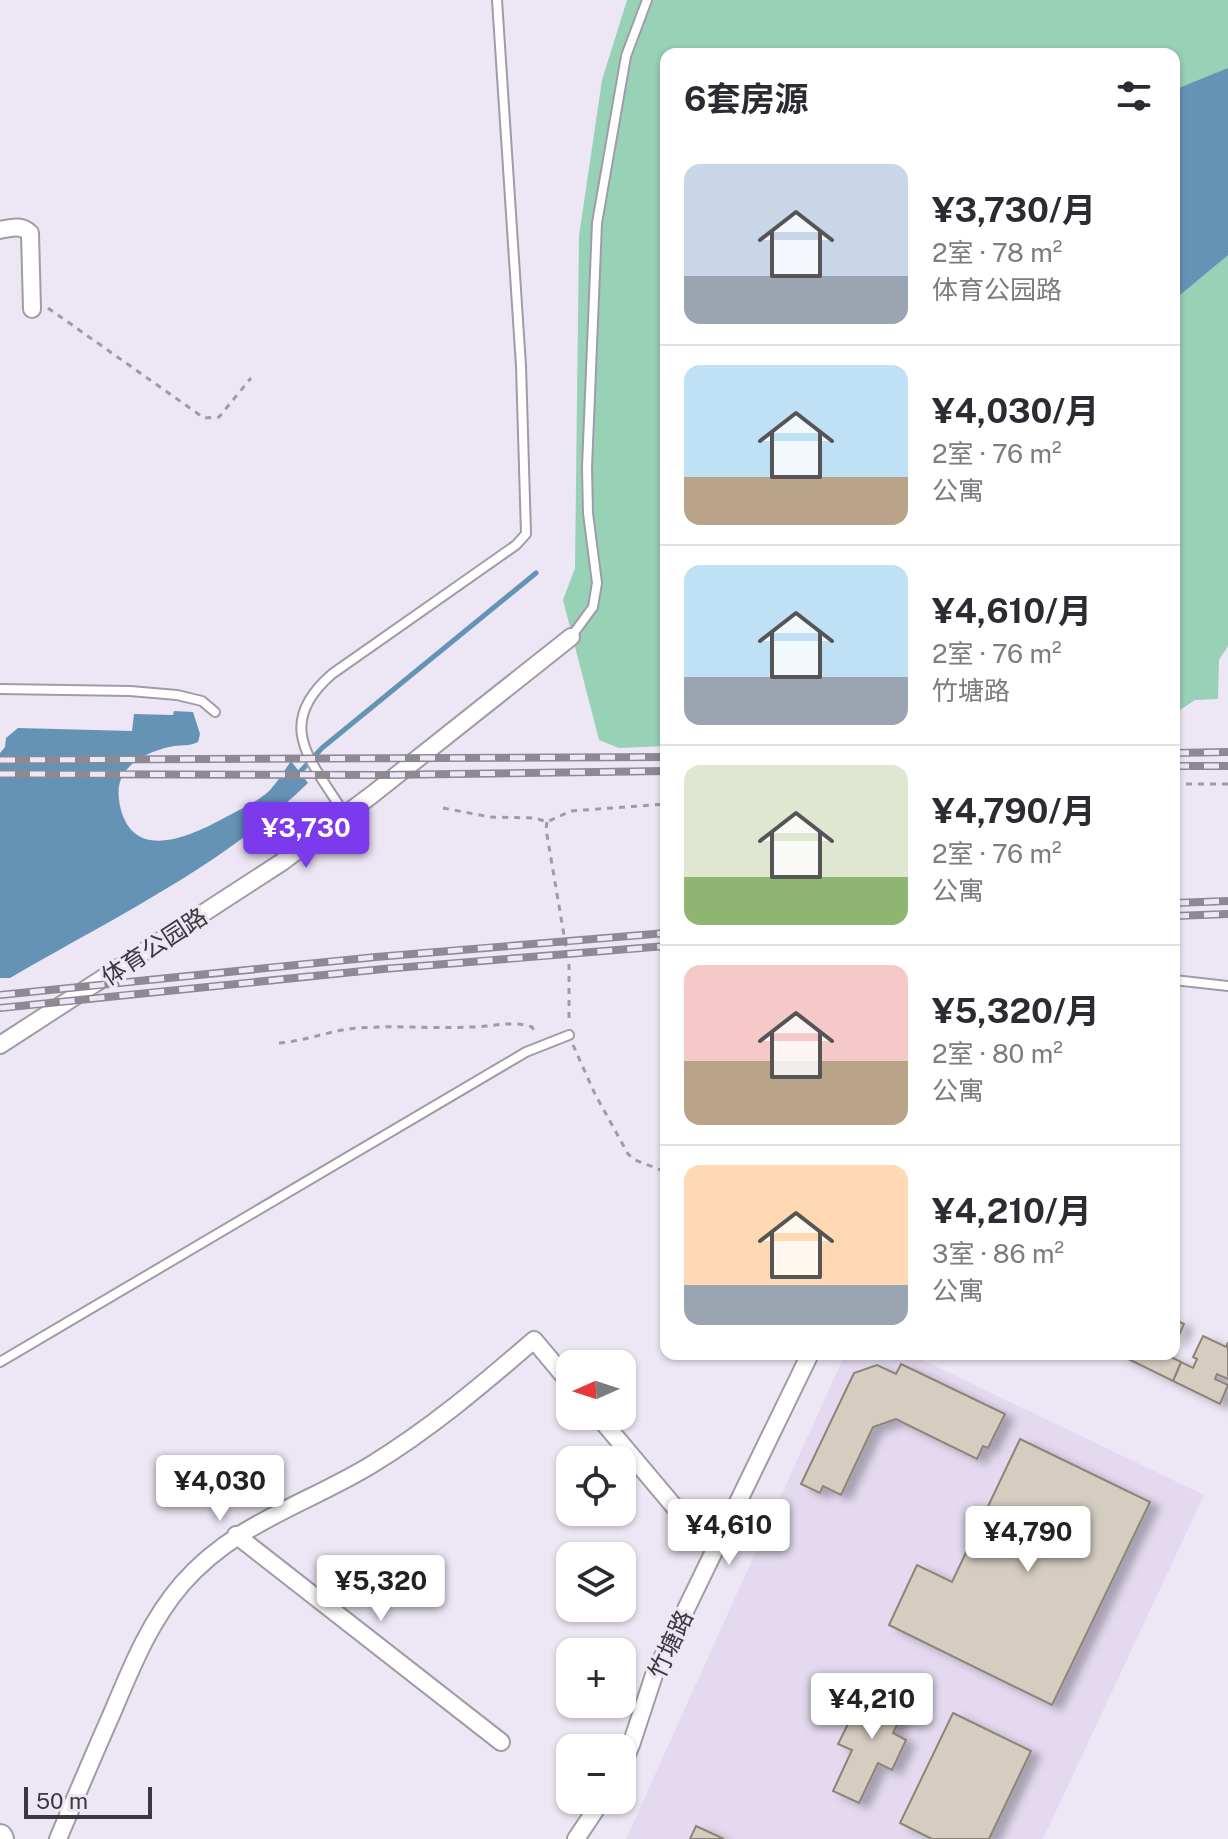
<!DOCTYPE html>
<html lang="zh">
<head>
<meta charset="utf-8">
<style>
  :root { --surface:#fff; --page:#f7f7f7; --text:#2b2b33; --muted:#7c7c81; --line:#e1e1e2; --accent:#7c3aed }
  body { margin:0; font-family:"Public Sans","Noto Sans SC",sans-serif; background:var(--page); color:var(--text); height:100vh; display:flex; flex-direction:column; font-size:30px; white-space:nowrap }
  * { box-sizing:border-box; margin:0 }
  p { font-size:26px; color:var(--muted) }
  .icon { flex:none; width:44px; height:44px; fill:none; stroke:currentColor; stroke-width:2; stroke-linecap:round; stroke-linejoin:round }
  .map { position:relative; flex:1; overflow:hidden }
  .panel { position:absolute; left:660px; top:48px; width:520px; height:1312px; display:flex; flex-direction:column; background:var(--surface); border-radius:16px; box-shadow:0 2px 6px #0004 }
  .panel>* { flex:none }
  .needle { width:52px; rotate:267deg }
  .fabs { position:absolute; left:556px; top:1350px; display:grid; gap:16px }
  .fabs a { display:grid; place-items:center; width:80px; height:80px; border-radius:16px; background:var(--surface); box-shadow:0 2px 6px #0004; font-size:40px }
  .scale { position:absolute; left:24px; bottom:20px; width:128px; box-sizing:border-box; padding-left:8px; border:4px solid #3a383d; border-top:0; font-size:22px; line-height:28px; white-space:nowrap; color:#3a383d; -webkit-text-stroke:6px #ede7f5; paint-order:stroke }
  .price { position:absolute; translate:-50% -68px; padding:0 18px; border-radius:8px; background:#fff; color:#222; font-size:26px; line-height:52px; filter:drop-shadow(0 2px 4px #0008) }
  .price::after { content:''; position:absolute; left:50%; top:48px; width:24px; height:18px; margin-left:-12px; background:inherit; clip-path:polygon(0 0,100% 0,50% 100%) }
  .price.current { background:var(--accent); color:#fff }
  ul { padding:0; list-style:none }
  li { display:flex; align-items:center; gap:24px; height:200px; padding:0 24px }
  li+li { border-top:2px solid var(--line) }
  li span { display:grid; place-items:center; flex:none; width:224px; height:160px; border-radius:16px; color:#555 }
  li>.icon { margin-inline-start:auto }
  span .icon { width:96px; height:96px; fill:#fffc; stroke-width:1 }
  li b { font-size:34px }
  h2 { display:flex; justify-content:space-between; align-items:center; height:96px; padding:0 24px; font-size:34px }
  .map>svg:first-child { display:block }
</style>
</head>
<body>
<div class="map">
<svg width="1228" height="1839" viewBox="0 0 1228 1839">
  <defs>
    <filter id="shadow"><feDropShadow dx="9" dy="5" stdDeviation="4" flood-color="#0004"/></filter>
  </defs>
  <rect width="100%" height="100%" fill="#ede7f5"/>
  <!-- built -->
  <polygon fill="#e3daef" points="845,1354 910,1354 1204,1495 1043,1839 626,1839"/>
  <!-- green -->
  <polygon fill="#97d1b6" points="627,0 1228,0 1228,646 1219,660 1218,699 1195,700 1174,714 1174,54 666,54 666,746 619,748 599,740 563,600 575,568 579,236 602,80"/>
  <!-- water -->
  <g fill="#6593b6">
    <polygon points="1228,68 1228,255 1180,295 1174,295 1174,90"/>
    <path d="M174 711 193 712 200 734 198 742C190 746 183 745 174 746 161 748 139 756 130 766 118 778 117 790 120 806 133 864 191 836 226 817 241 809 257 802 269 791 277 783 284 771 291 761L308 783C223 866 113 918 10 978H0V753L5 747 6 738 18 728 132 731 134 714 173 715Z"/>
  </g>
  <g fill="none" stroke-linecap="round" stroke-linejoin="round">
    <!-- stream -->
    <polyline stroke="#6593b6" stroke-width="5" points="300,772 322,748 536,573"/>
  </g>
  <!-- building -->
  <g fill="#d5cdc0" stroke="#8c8478" stroke-width="2" filter="url(#shadow)">
    <polygon points="1174,1319 1184,1324 1177,1340 1174,1339"/>
    <polygon points="1203,1336 1226,1347 1228,1342 1228,1379 1217,1374 1215,1379 1228,1385 1220,1404 1173,1381 1181,1362 1193,1368 1197,1359 1193,1357"/>
    <polygon points="1118,1354 1165,1354 1181,1362 1173,1381"/>
    <polygon points="901,1364 1005,1414 988,1448 983,1446 977,1459 896,1419 873,1427 841,1495 823,1486 820,1493 801,1484 854,1373 877,1365 896,1374"/>
    <polygon points="1020,1439 1150,1502 1052,1705 889,1625 917,1565 952,1582"/>
    <polygon points="885,1680 912,1693 893,1733 906,1740 892,1770 878,1763 859,1803 833,1791 852,1750 838,1744 853,1714 866,1721"/>
    <polygon points="953,1713 1031,1751 989,1839 932,1839 900,1823"/>
    <polygon points="696,1826 724,1839 690,1839"/>
  </g>
  <g fill="none" stroke-linecap="round" stroke-linejoin="round">
    <defs>
      <g id="lane">
        <polyline points="571,637 593,607 597,583 588,513 587,468 597,223 626,56 647,0"/>
        <polyline points="0,689 130,691 177,695 202,701 215,712"/>
        <path d="M345 815C313 762 272 726 332 674L516 545 526 534 521 366 497 0"/>
        <polyline points="1174,980 1228,986"/>
        <polyline points="0,1362 526,1052 569,1035"/>
      </g>
      <g id="street">
        <path d="M0 230C11 228 21 224 30 233L32 309"/>
        <polyline points="0,1045 282,862 373,794 571,637"/>
        <polyline points="598,1416 683,1517"/>
        <polyline points="236,1535 501,1742"/>
        <polyline points="622,1765 631,1745 654,1675 810,1354"/>
        <path d="M58 1839C76 1796 94 1754 113 1711 132 1666 150 1621 182 1584 235 1523 305 1505 371 1465 430 1429 482 1385 534 1340L570 1383"/>
        <polyline points="576,1839 602,1800"/>
      </g>
      <polyline id="secondary" points="0,1837 1,1839"/>
    </defs>
    <!-- lane casing -->
    <use href="#lane" stroke="#a19ba8" stroke-width="12"/>
    <!-- street casing -->
    <use href="#street" stroke="#a19ba8" stroke-width="20"/>
    <!-- secondary casing -->
    <use href="#secondary" stroke="#a19ba8" stroke-width="28"/>
    <!-- path -->
    <g stroke="#9f9ba5" stroke-width="3" stroke-dasharray="6 6" stroke-linecap="butt">
      <polyline points="48,308 204,418 219,417 251,378"/>
      <polyline points="1174,784 1228,784"/>
      <polyline points="443,808 490,817 535,818 547,822 571,811 666,804"/>
      <polyline points="547,822 546,829 569,965 569,1023"/>
      <path d="M279 1043C306 1041 331 1030 358 1028 396 1025 433 1029 471 1027 492 1027 512 1020 532 1027L536 1034"/>
      <polyline points="573,1045 595,1094 628,1154 635,1160 666,1172"/>
    </g>
    <!-- lane -->
    <use href="#lane" stroke="#fff" stroke-width="8"/>
    <!-- street -->
    <use href="#street" stroke="#fff" stroke-width="16"/>
    <!-- secondary -->
    <use href="#secondary" stroke="#fff" stroke-width="24"/>
    <defs>
      <g id="rail">
        <polyline points="1174,753 1228,752"/>
        <polyline points="0,760 666,757"/>
        <polyline points="1174,766 1228,766"/>
        <polyline points="0,774 382,775 666,771"/>
        <polyline points="1174,903 1228,901"/>
        <polyline points="1174,916 1228,914"/>
        <polyline points="0,995 376,957 666,933"/>
        <polyline points="0,1008 383,969 666,946"/>
      </g>
    </defs>
    <!-- rail casing -->
    <use href="#rail" stroke="#8d8992" stroke-width="8"/>
    <!-- rail -->
    <use href="#rail" stroke="#ede7f5" stroke-width="5" stroke-dasharray="15" stroke-linecap="butt"/>
  </g>
  <g text-anchor="middle" dominant-baseline="central" stroke-width="7" stroke-linejoin="round" paint-order="stroke">
    <!-- street labels -->
    <g font-size="24" fill="#3a383d" stroke="#ede7f5">
      <text transform="translate(154 946) rotate(-33)">体育公园路</text>
      <text transform="translate(670 1644) rotate(-65)">竹塘路</text>
    </g>
  </g>
</svg>
<div class="fabs">
<a><svg class="needle" viewBox="-14 -14 28 28"><path d="M0-13l5 13h-10z" fill="#e53935"/><path d="M0 13l5-13h-10z" fill="#7c7c81"/></svg></a>
<a><svg class="icon" aria-label="locate" viewBox="0 0 24 24"><circle cx="12" cy="12" r="6"/><path d="M12 2v4M12 18v4M2 12h4M18 12h4"/></svg></a>
<a><svg class="icon" aria-label="layers" viewBox="0 0 24 24"><path d="M12 4l9 5-9 5-9-5zM3 14l9 5 9-5"/></svg></a>
<a>+</a>
<a>−</a>
</div>
<div class="scale">50 m</div>
<b class="price current" style="left:306px;top:870px">¥3,730</b>
<b class="price" style="left:220px;top:1523px">¥4,030</b>
<b class="price" style="left:729px;top:1567px">¥4,610</b>
<b class="price" style="left:1028px;top:1574px">¥4,790</b>
<b class="price" style="left:381px;top:1623px">¥5,320</b>
<b class="price" style="left:872px;top:1741px">¥4,210</b>
<section class="panel">
<h2>6套房源<svg class="icon" aria-label="filters" viewBox="0 0 24 24"><path d="M4 7h16M4 17h16"/><circle cx="9" cy="7" r="2"/><circle cx="15" cy="17" r="2"/></svg></h2>
<ul>
<li><span style="background:linear-gradient(#c9d6e8 70%,#9aa5b1 0)"><svg class="icon" aria-label="home" viewBox="0 0 24 24"><path d="M3 11l9-7 9 7M6 9v11h12V9"/></svg></span><div><b>¥3,730/月</b><p>2室 · 78 m²</p><p>体育公园路</p></div></li>
<li><span style="background:linear-gradient(#bfe0f5 70%,#b9a48a 0)"><svg class="icon" aria-label="home" viewBox="0 0 24 24"><path d="M3 11l9-7 9 7M6 9v11h12V9"/></svg></span><div><b>¥4,030/月</b><p>2室 · 76 m²</p><p>公寓</p></div></li>
<li><span style="background:linear-gradient(#bfe0f5 70%,#9aa5b1 0)"><svg class="icon" aria-label="home" viewBox="0 0 24 24"><path d="M3 11l9-7 9 7M6 9v11h12V9"/></svg></span><div><b>¥4,610/月</b><p>2室 · 76 m²</p><p>竹塘路</p></div></li>
<li><span style="background:linear-gradient(#dfe7d0 70%,#8fb573 0)"><svg class="icon" aria-label="home" viewBox="0 0 24 24"><path d="M3 11l9-7 9 7M6 9v11h12V9"/></svg></span><div><b>¥4,790/月</b><p>2室 · 76 m²</p><p>公寓</p></div></li>
<li><span style="background:linear-gradient(#f6c9c9 60%,#b9a48a 0)"><svg class="icon" aria-label="home" viewBox="0 0 24 24"><path d="M3 11l9-7 9 7M6 9v11h12V9"/></svg></span><div><b>¥5,320/月</b><p>2室 · 80 m²</p><p>公寓</p></div></li>
<li><span style="background:linear-gradient(#ffd9b3 75%,#9aa5b1 0)"><svg class="icon" aria-label="home" viewBox="0 0 24 24"><path d="M3 11l9-7 9 7M6 9v11h12V9"/></svg></span><div><b>¥4,210/月</b><p>3室 · 86 m²</p><p>公寓</p></div></li>
</ul>
</section>
</div>
</body>
</html>
